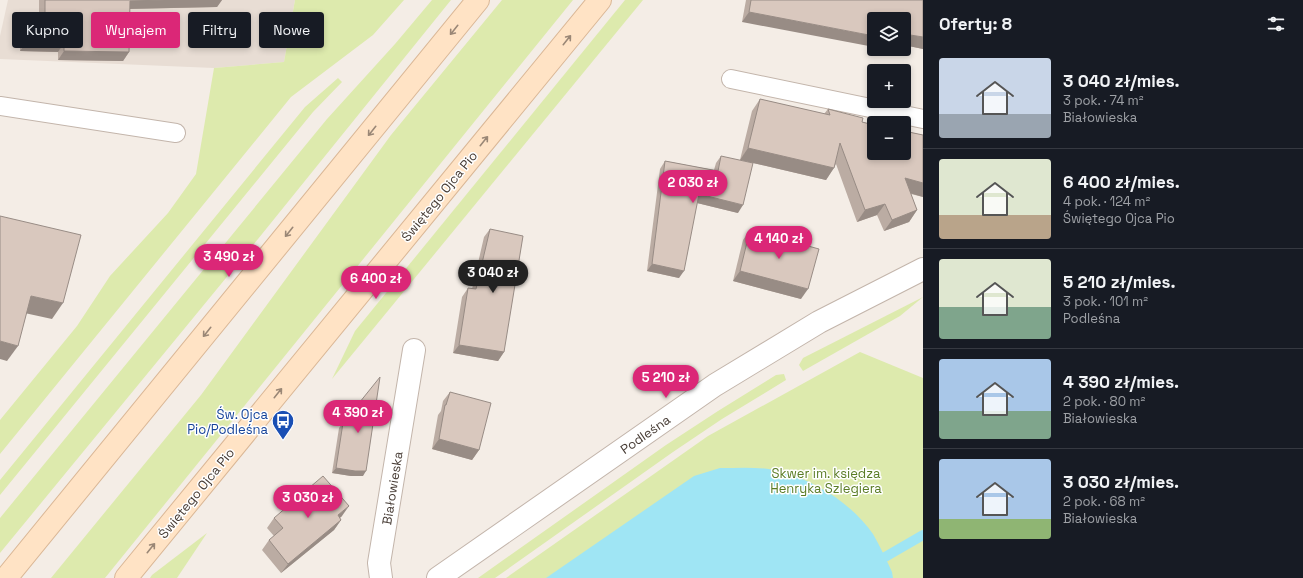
<!DOCTYPE html>
<html lang="pl">
<meta charset="utf-8">
<style>
:root{--surface:#171b24;--page:#242831;--text:#f1f3f6;--muted:#9ea1a6;--line:#363941;--accent:#db2777}
body{margin:0;font-family:"Space Grotesk",sans-serif;background:var(--page);color:var(--text);height:100vh;display:flex;flex-direction:column;font-size:15px;white-space:nowrap}
*{box-sizing:border-box;margin:0}
p{font-size:13px;color:var(--muted)}
.icon{flex:none;width:22px;height:22px;fill:none;stroke:currentColor;stroke-width:2;stroke-linecap:round;stroke-linejoin:round}
.map{position:relative;flex:1;overflow:hidden}
.side{display:flex;flex-direction:column;background:var(--surface);width:380px}
.side>*{flex:none}
.banner{position:absolute;left:12px;top:12px;width:380px;height:36px;display:flex;gap:8px}
.controls{position:absolute;left:867px;top:12px;display:grid;gap:8px}
.controls a{display:grid;place-items:center;width:44px;height:44px;border-radius:4px;background:var(--surface);box-shadow:0 2px 6px #0003;font-size:20px}
.price{position:absolute;translate:-50% -34px;padding:0 9px;border-radius:14px;background:var(--accent);color:#fff;font-size:13px;line-height:26px;filter:drop-shadow(0 1px 2px #0008)}
.price::after{content:'';position:absolute;left:50%;top:24px;width:12px;height:9px;margin-left:-6px;background:inherit;clip-path:polygon(0 0,100% 0,50% 100%)}
.price.current{background:#222;color:#fff}
ul{padding:0;list-style:none}
li{display:flex;align-items:center;gap:12px;height:100px;padding:0 16px}
li+li{border-top:1px solid var(--line)}
li span{display:grid;place-items:center;flex:none;width:112px;height:80px;border-radius:4px;color:#555}
li>.icon{margin-inline-start:auto}
span .icon{width:48px;height:48px;fill:#fffc;stroke-width:1}
li b{font-size:17px}
h2{display:flex;justify-content:space-between;align-items:center;height:48px;padding:0 16px;font-size:17px}
.chip{padding:0 14px;border-radius:4px;background:var(--surface);box-shadow:0 2px 6px #0003;font-size:14px;line-height:36px}
.chip.current{background:var(--accent);color:#fff}
main{display:flex;flex:1;min-height:0}
.map>svg:first-child{display:block}
</style>
<main>
<div class="map">
<svg width="923" height="578" viewBox="0 0 923 578">
<rect width="100%" height="100%" fill="#f4ede6"/>
<path fill="#e8ddd4" d="M 8,0 L 295,0 L 284,62 L 214,68 L 0,59 L 0,36 Z"/>
<g fill="#ddeaad">
<path d="M 295,0 L 404,0 L 373,35 L 291,97 L 0,454 L 0,420 L 77,326 L 110,276 L 168,213 L 196,174 L 214,68 L 284,62 Z"/>
<path d="M 432,0 L 451,0 L 258,239 L 0,553 L 0,518 L 327,119 L 395,44 Z"/>
<path d="M 502,0 L 573,0 L 105,578 L 51,578 L 201,395 L 391,135 Z"/>
<path d="M 625,0 L 643,0 L 332,379 L 355,331 Z"/>
<path d="M 338,78 L 342,82 L 313,112 L 0,495 L 0,480 L 305,107 Z"/>
<path d="M 923,297 L 900,316 L 803,371 L 799,365 L 803,358 Z"/>
<path d="M 860,352 L 923,378 L 923,578 L 506,578 L 708,436 Z"/>
<path d="M 784,374 L 786,380 L 722,419 L 673,452 L 495,578 L 478,578 L 666,445 L 718,411 L 776,375 Z"/>
<path d="M 207,533 L 177,578 L 150,578 L 152,575 Z"/>
</g>
<path fill="#9fe5f4" d="M 720,468 C 740,468 762,466 781,472 C 816,481 852,504 873,534 C 880,546 886,559 892,572 L 893,578 L 546,578 L 694,476 Z"/>
<g fill="none" stroke-linecap="round" stroke-linejoin="round">
<path stroke="#9fe5f4" stroke-width="10" d="M 885,557 L 923,535"/>
<g stroke="#c3b5ab" stroke-width="20">
<g id="service">
<path d="M 731,79 L 923,119"/>
<path d="M 0,106 L 176,133"/>
</g>
</g>
<g stroke="#c3b5ab" stroke-width="24">
<g id="minor">
<path d="M 381,578 L 379,563 L 414,350"/>
<path d="M 438,578 L 715,385 L 819,322 L 923,269"/>
</g>
</g>
<g stroke="#dab796" stroke-width="24">
<g id="secondary">
<path d="M 6,578 L 478,0"/>
<path d="M 126,578 L 600,0"/>
</g>
</g>
<use href="#service" stroke="#fff" stroke-width="18"/>
<use href="#minor" stroke="#fff" stroke-width="22"/>
<use href="#secondary" stroke="#ffe3c5" stroke-width="22"/>
</g>
<g fill="#bbaca3">
<path d="M 39,0 L 222,0 L 217,7 L 130,9 L 129,52 L 123,61 L 58,60 L 58,52 L 20,51 L 20,23 L 26,15 L 39,15 Z"/>
<path d="M 746,0 L 923,0 L 923,49 L 904,45 L 904,19 L 742,22 Z"/>
<path d="M 760,99 L 824,114 L 828,109 L 862,122 L 923,135 L 923,197 L 911,194 L 917,210 L 909,222 L 884,231 L 877,215 L 857,222 L 836,164 L 826,180 L 740,160 L 752,111 Z"/>
<path d="M 721,156 L 738,213 L 697,203 L 679,278 L 647,271 L 660,169 L 665,161 L 714,170 L 716,163 Z"/>
<path d="M 490,229 L 504,352 L 498,361 L 453,353 L 462,297 L 468,288 L 472,289 L 484,237 Z"/>
<path d="M 750,230 L 801,299 L 733,281 L 743,240 Z"/>
<path d="M 450,392 L 479,450 L 472,460 L 432,449 L 438,415 L 441,411 L 443,401 Z"/>
<path d="M 343,423 L 363,476 L 351,476 L 332,473 L 339,428 Z"/>
<path d="M 342,516 L 340,518 L 341,520 L 334,530 L 281,573 L 262,550 L 269,540 L 274,536 L 267,528 L 274,518 Z"/>
</g>
<g fill="#988c85">
<path d="M 165,0 L 222,0 L 217,7 L 124,9 L 130,1 Z"/>
<path d="M 749,12 L 874,36 L 874,47 L 742,22 Z"/>
<path d="M 904,34 L 923,37 L 923,49 L 904,45 Z"/>
<path d="M 26,43 L 64,43 L 58,52 L 20,51 Z"/>
<path d="M 882,49 L 894,49 L 893,51 Z"/>
<path d="M 64,51 L 129,52 L 123,61 L 58,60 Z"/>
<path d="M 748,148 L 834,168 L 826,180 L 740,160 Z"/>
<path d="M 905,178 L 923,183 L 923,197 L 896,189 Z"/>
<path d="M 699,194 L 743,205 L 738,213 L 693,202 Z"/>
<path d="M 885,204 L 877,215 L 857,222 L 865,210 Z"/>
<path d="M 917,210 L 909,222 L 884,231 L 892,220 Z"/>
<path d="M 652,264 L 684,271 L 679,278 L 647,271 Z"/>
<path d="M 740,271 L 808,289 L 801,299 L 733,281 Z"/>
<path d="M 31,296 L 63,303 L 52,319 L 20,312 Z"/>
<path d="M 0,341 L 18,346 L 7,361 L 0,359 Z"/>
<path d="M 459,345 L 504,352 L 498,361 L 453,353 Z"/>
<path d="M 439,439 L 479,450 L 472,460 L 432,449 Z"/>
<path d="M 336,468 L 366,471 L 363,476 L 351,476 L 332,473 Z"/>
<path d="M 349,506 L 342,516 L 331,525 L 338,515 Z"/>
<path d="M 341,520 L 334,530 L 281,573 L 288,564 Z"/>
</g>
<g fill="#d9c8be" stroke="#988c85">
<path d="M 45,0 L 165,0 L 130,1 L 129,52 L 64,51 L 64,43 L 26,43 L 26,15 L 45,15 Z"/>
<path d="M 751,0 L 923,0 L 923,37 L 904,34 L 904,19 L 874,19 L 874,36 L 749,12 Z"/>
<path d="M 760,99 L 830,115 L 828,109 L 863,118 L 862,122 L 874,125 L 874,153 L 904,153 L 904,131 L 923,135 L 923,183 L 905,178 L 917,210 L 892,220 L 885,204 L 865,210 L 840,143 L 834,168 L 748,148 Z"/>
<path d="M 721,156 L 753,163 L 743,205 L 699,194 L 684,271 L 652,264 L 665,161 L 718,171 Z"/>
<path d="M 0,216 L 81,235 L 63,303 L 31,296 L 18,346 L 0,341 Z"/>
<path d="M 490,229 L 523,236 L 504,352 L 459,345 L 468,288 L 476,289 Z"/>
<path d="M 750,230 L 819,249 L 808,289 L 740,271 Z"/>
<path d="M 380,377 L 366,471 L 355,471 L 336,468 L 343,423 Z"/>
<path d="M 450,392 L 491,403 L 479,450 L 439,439 L 445,405 L 446,405 Z"/>
<path d="M 323,476 L 349,506 L 338,515 L 341,520 L 288,564 L 269,540 L 283,528 L 274,518 Z"/>
</g>
<defs><path id="oneway-shaft" d="M-6 0H5M1.5-3L5.5 0L1.5 3" fill="none" stroke-width="1.6" stroke-linecap="round" stroke-linejoin="round"/></defs>
<g stroke="#9a8776">
<use href="#oneway-shaft" transform="translate(454 30) rotate(129)"/>
<use href="#oneway-shaft" transform="translate(567 40) rotate(-51)"/>
<use href="#oneway-shaft" transform="translate(372 131) rotate(129)"/>
<use href="#oneway-shaft" transform="translate(484 141) rotate(-51)"/>
<use href="#oneway-shaft" transform="translate(289 232) rotate(129)"/>
<use href="#oneway-shaft" transform="translate(207 332) rotate(129)"/>
<use href="#oneway-shaft" transform="translate(278 393) rotate(-51)"/>
<use href="#oneway-shaft" transform="translate(151 548) rotate(-51)"/>
</g>
<defs>
<g id="bus-pin" transform="scale(1.15)"><path d="M0 17L-7.5 6A9.5 9.5 0 1 1 7.5 6Z" fill="#1a4fb4" stroke="#fff"/><path d="M-5-6H5V4H4V6H2V4H-2V6H-4V4H-5ZM-3.5-4V0h7V-4ZM-3.5 1.2v1.5H-2V1.2ZM2 1.2v1.5H3.5V1.2Z" fill="#fff"/></g>
</defs>
<g fill-rule="evenodd">
<use href="#bus-pin" x="283" y="421"/>
</g>
<g text-anchor="middle" stroke-width="3" stroke-linejoin="round" paint-order="stroke">
<g font-size="13" fill="#473c35" stroke="#fff">
<text transform="translate(439 196) rotate(-51)" y="5">Świętego Ojca Pio</text>
<text transform="translate(645 434) rotate(-35)" y="5">Podleśna</text>
<text transform="translate(392 488) rotate(-81)" y="5">Białowieska</text>
<text transform="translate(196 493) rotate(-51)" y="5">Świętego Ojca Pio</text>
</g>
<g font-size="13" fill="#164399" stroke="#fff" text-anchor="end">
<text x="268" y="419">Św. Ojca<tspan x="268" dy="15">Pio/Podleśna</tspan></text>
</g>
<g font-size="13" fill="#5a7c25" stroke="#fff">
<text x="826" y="478">Skwer im. księdza<tspan x="826" dy="15">Henryka Szlegiera</tspan></text>
</g>
</g>
</svg>
<div class="controls">
<a><svg class="icon" aria-label="layers" viewBox="0 0 24 24"><path d="M12 4l9 5-9 5-9-5zM3 14l9 5 9-5"/></svg></a>
<a>+</a>
<a>−</a>
</div>
<b class="price" style="left:693px;top:204px">2 030 zł</b>
<b class="price" style="left:779px;top:260px">4 140 zł</b>
<b class="price" style="left:229px;top:278px">3 490 zł</b>
<b class="price current" style="left:493px;top:294px">3 040 zł</b>
<b class="price" style="left:376px;top:300px">6 400 zł</b>
<b class="price" style="left:666px;top:399px">5 210 zł</b>
<b class="price" style="left:358px;top:434px">4 390 zł</b>
<b class="price" style="left:308px;top:519px">3 030 zł</b>
<div class="banner">
<a class="chip">Kupno</a>
<a class="chip current">Wynajem</a>
<a class="chip">Filtry</a>
<a class="chip">Nowe</a>
</div>
</div>
<section class="side">
<h2>Oferty: 8<svg class="icon" aria-label="filters" viewBox="0 0 24 24"><path d="M4 7h16M4 17h16"/><circle cx="9" cy="7" r="2"/><circle cx="15" cy="17" r="2"/></svg></h2>
<ul>
<li><span style="background:linear-gradient(#c9d6e8 70%,#9aa5b1 0)"><svg class="icon" aria-label="home" viewBox="0 0 24 24"><path d="M3 11l9-7 9 7M6 9v11h12V9"/></svg></span><div><b>3 040 zł/mies.</b><p>3 pok. · 74 m²</p><p>Białowieska</p></div></li>
<li><span style="background:linear-gradient(#dfe7d0 70%,#b9a48a 0)"><svg class="icon" aria-label="home" viewBox="0 0 24 24"><path d="M3 11l9-7 9 7M6 9v11h12V9"/></svg></span><div><b>6 400 zł/mies.</b><p>4 pok. · 124 m²</p><p>Świętego Ojca Pio</p></div></li>
<li><span style="background:linear-gradient(#dfe7d0 60%,#7fa58c 0)"><svg class="icon" aria-label="home" viewBox="0 0 24 24"><path d="M3 11l9-7 9 7M6 9v11h12V9"/></svg></span><div><b>5 210 zł/mies.</b><p>3 pok. · 101 m²</p><p>Podleśna</p></div></li>
<li><span style="background:linear-gradient(#a9c7e8 65%,#7fa58c 0)"><svg class="icon" aria-label="home" viewBox="0 0 24 24"><path d="M3 11l9-7 9 7M6 9v11h12V9"/></svg></span><div><b>4 390 zł/mies.</b><p>2 pok. · 80 m²</p><p>Białowieska</p></div></li>
<li><span style="background:linear-gradient(#a9c7e8 75%,#8fb573 0)"><svg class="icon" aria-label="home" viewBox="0 0 24 24"><path d="M3 11l9-7 9 7M6 9v11h12V9"/></svg></span><div><b>3 030 zł/mies.</b><p>2 pok. · 68 m²</p><p>Białowieska</p></div></li>
</ul>
</section>
</main>
